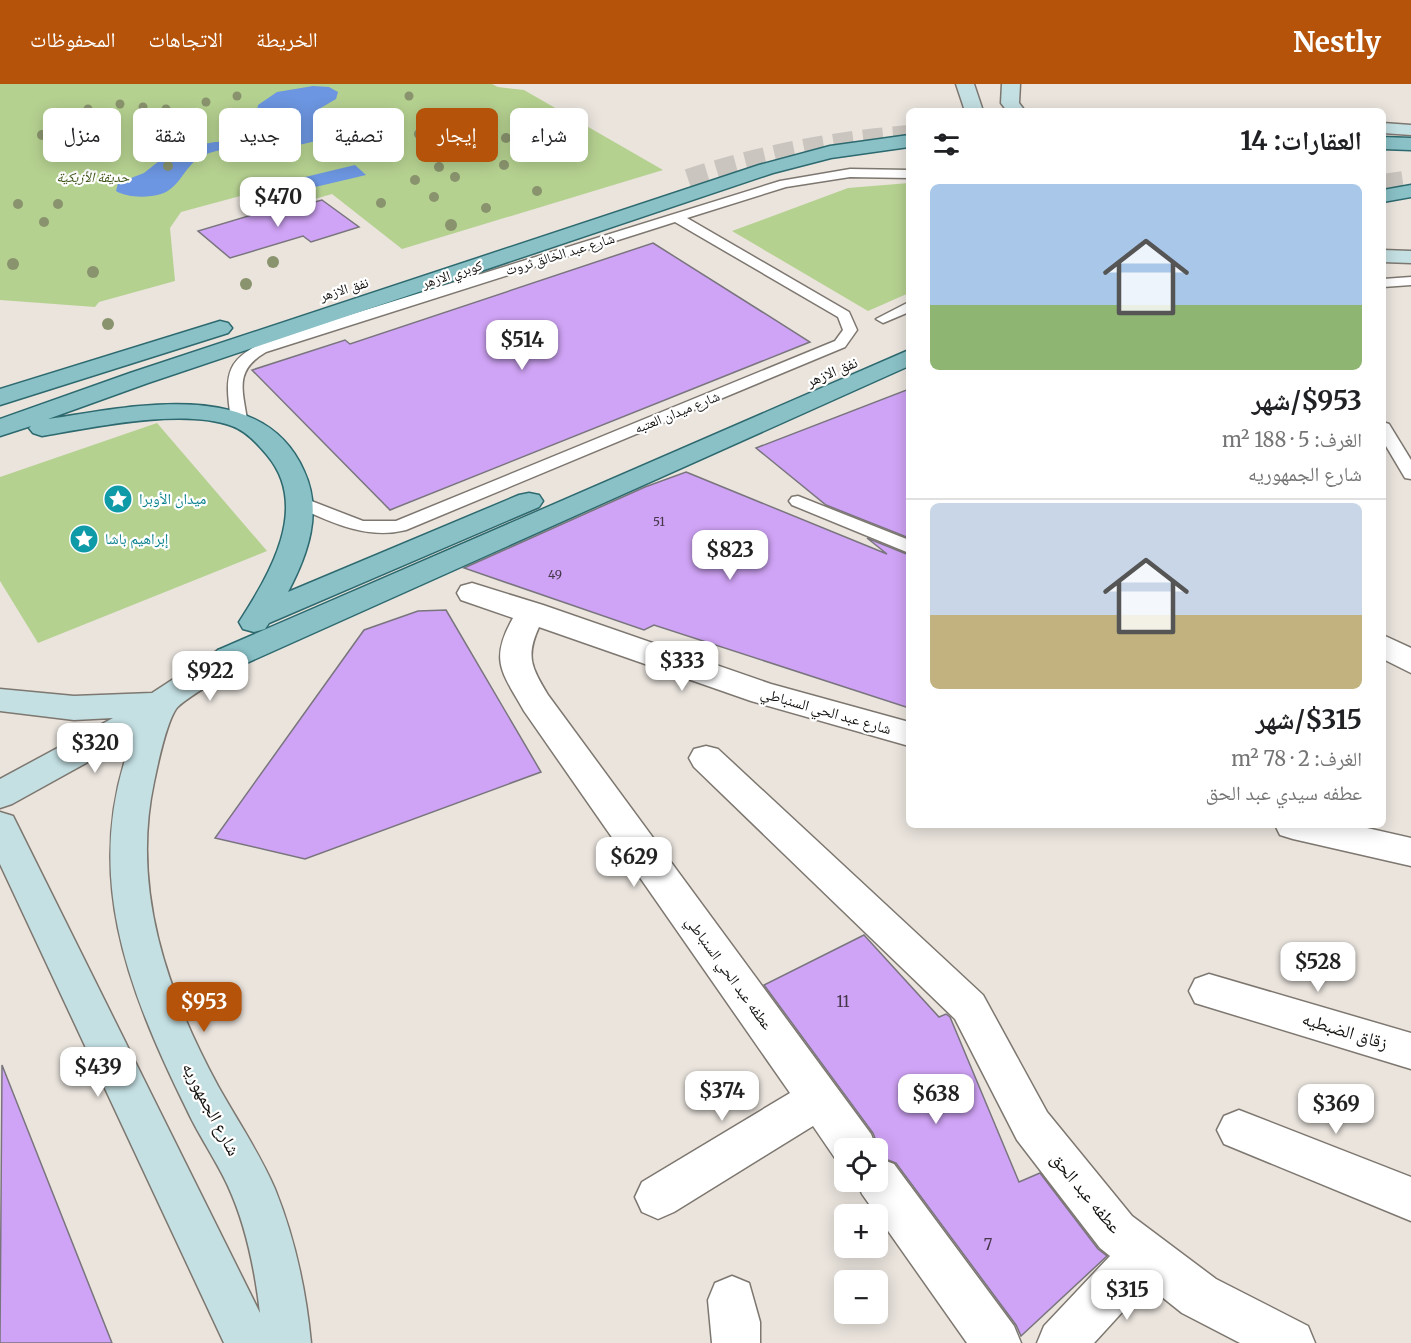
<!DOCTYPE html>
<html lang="ar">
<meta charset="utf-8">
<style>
:root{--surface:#fff;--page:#f2f2f2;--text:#202124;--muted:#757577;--line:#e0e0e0;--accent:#b45309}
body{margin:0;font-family:Merriweather,"Noto Naskh Arabic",serif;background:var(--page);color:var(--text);direction:rtl;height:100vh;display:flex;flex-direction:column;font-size:22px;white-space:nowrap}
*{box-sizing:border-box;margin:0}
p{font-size:20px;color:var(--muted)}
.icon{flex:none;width:33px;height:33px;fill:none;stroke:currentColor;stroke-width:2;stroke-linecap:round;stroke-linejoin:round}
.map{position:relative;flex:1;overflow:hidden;direction:ltr}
.drawer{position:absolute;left:906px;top:24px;width:480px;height:720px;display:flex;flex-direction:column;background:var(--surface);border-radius:9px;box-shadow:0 3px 15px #0003;direction:rtl}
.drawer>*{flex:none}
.guide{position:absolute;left:18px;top:24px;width:570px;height:54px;direction:rtl;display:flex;gap:12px}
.fabs{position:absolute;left:834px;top:1054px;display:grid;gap:12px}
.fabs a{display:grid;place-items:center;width:54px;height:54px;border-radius:9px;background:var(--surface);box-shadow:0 3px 15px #0003;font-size:30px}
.price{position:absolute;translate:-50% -51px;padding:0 14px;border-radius:12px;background:#fff;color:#222;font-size:20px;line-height:39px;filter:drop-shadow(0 2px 3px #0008)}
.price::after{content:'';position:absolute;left:50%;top:36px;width:18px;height:14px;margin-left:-9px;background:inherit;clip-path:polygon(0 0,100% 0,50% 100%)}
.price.active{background:var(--accent);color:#fff}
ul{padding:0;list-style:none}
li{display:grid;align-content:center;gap:12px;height:318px;padding:0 24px}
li+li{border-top:2px solid var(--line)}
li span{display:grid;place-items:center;height:186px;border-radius:9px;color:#555}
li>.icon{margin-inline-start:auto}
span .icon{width:108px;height:108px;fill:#fffc;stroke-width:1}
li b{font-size:26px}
h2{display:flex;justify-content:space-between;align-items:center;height:72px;padding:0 24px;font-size:26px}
.chip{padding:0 21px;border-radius:9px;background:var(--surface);box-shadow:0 3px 15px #0003;font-size:21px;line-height:54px}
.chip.active{background:var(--accent);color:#fff}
header{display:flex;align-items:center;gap:36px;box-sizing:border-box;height:84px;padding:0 30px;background:var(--accent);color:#fff}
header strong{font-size:28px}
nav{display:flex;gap:33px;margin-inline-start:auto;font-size:21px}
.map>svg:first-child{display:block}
</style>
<header>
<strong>Nestly</strong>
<nav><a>الخريطة</a><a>الاتجاهات</a><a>المحفوظات</a></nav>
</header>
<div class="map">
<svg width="1411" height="1259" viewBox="0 0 1411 1259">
<rect width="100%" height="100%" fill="#eae4dd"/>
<g fill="#b5d190">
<path d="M 0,0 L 492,0 L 498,3 L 524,6 L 663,86 L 402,165 L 332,110 L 304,118 L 291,109 L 255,119 L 244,111 L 181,128 L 170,144 L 175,197 L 99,218 L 95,223 L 0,216 Z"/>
<path d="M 909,99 L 909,209 L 868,227 L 732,147 L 848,104 Z"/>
<path d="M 157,339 L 267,467 L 38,559 L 0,497 L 0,393 Z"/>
</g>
<g fill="#6c96e1">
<path d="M 313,2 L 329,3 L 338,8 L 336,15 L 319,25 L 344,38 L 346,43 L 344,46 C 327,55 301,62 282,63 C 257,65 228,61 204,71 C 185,79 181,104 161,110 C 147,114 128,114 116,107 L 118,99 L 144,89 L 169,69 L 185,63 L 215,58 L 266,57 L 282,51 L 288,44 L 286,39 L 260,30 L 257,27 L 258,21 L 277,8 Z"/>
<path d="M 355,81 L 366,91 L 311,104 L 301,94 Z"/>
</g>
<g fill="#cfa3f5" stroke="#79757d" stroke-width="1.5">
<path d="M 322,116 L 359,143 L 311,158 L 303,152 L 230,174 L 198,147 L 296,118 L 300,122 Z"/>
<path d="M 653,159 L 810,258 L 390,426 L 252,286 L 345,256 L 350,260 Z"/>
<path d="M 909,305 L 909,454 L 826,421 L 756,364 Z"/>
<path d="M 686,388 L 887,470 L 867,454 L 909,471 L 909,624 L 654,541 L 644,546 L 464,484 L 645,403 Z"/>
<path d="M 446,526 L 541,688 L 305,775 L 215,754 L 364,546 L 418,527 Z"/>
<path d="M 864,851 L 939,933 L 946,930 L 950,933 L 1019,1098 L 1040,1089 L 1098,1165 L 1107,1172 L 1021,1252 L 1016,1241 L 896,1079 L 878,1072 L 879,1064 L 873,1049 L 764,901 Z"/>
<path d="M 2,981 L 112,1259 L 0,1259 Z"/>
</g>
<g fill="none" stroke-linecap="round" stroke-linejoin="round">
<g stroke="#cac5be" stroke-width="20" stroke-dasharray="20 10" stroke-linecap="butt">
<path d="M 688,95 C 760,71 833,57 909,51"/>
<path d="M 1383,100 L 1411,96"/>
</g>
<g stroke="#7d7770" stroke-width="3">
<g id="lane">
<path d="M 850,85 L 909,86 L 909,94 L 850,93 L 786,103 L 687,134 L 849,228 L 857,246 L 845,263 L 406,446 C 366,456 331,438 295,422 L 292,418 L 301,413 L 363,437 L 396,437 L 835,257 L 843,246 L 838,233 L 675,138 L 266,268 C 235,286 242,304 247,335 L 239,340 L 231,335 C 224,288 226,274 272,255 L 780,97 Z"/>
<path d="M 1411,193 L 1411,201 L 1383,203 L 1383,195 Z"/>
<path d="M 909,218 L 909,228 L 883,239 L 876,235 Z"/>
<path d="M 1383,338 L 1389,340 L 1411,376 L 1411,395 L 1405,394 L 1383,357 Z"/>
<path d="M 798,412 L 909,456 L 909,469 L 792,421 L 789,417 L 792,413 Z"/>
</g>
</g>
<g stroke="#7d7770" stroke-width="3">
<g id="street">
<path d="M 472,499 L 543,521 L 771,600 L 909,638 L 909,662 L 751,617 L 539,543 C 525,573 532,584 548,611 L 871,1050 L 877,1065 L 844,1065 L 844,1082 L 839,1080 L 813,1042 L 674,1128 L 658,1135 L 642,1128 L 635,1113 L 642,1098 L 790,1009 L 524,627 C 502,588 489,577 513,534 L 461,516 L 457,509 L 461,502 Z"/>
<path d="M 1383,551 L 1411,564 L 1411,589 L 1383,575 Z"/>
<path d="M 706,662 L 718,665 L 983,911 L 1047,1028 L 1132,1132 L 1216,1195 L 1308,1242 L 1315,1259 L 1240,1259 L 1182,1229 L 1147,1201 L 1094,1259 L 1037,1259 L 1044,1242 L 1110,1172 L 1100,1164 L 1017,1056 L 955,935 L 694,683 L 689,674 L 694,665 Z"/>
<path d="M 1275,741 L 1354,741 L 1411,754 L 1411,782 L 1293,755 L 1280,751 Z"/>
<path d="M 1209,890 L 1411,949 L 1411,985 L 1195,919 L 1189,907 L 1195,895 Z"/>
<path d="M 1239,1026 L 1411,1093 L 1411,1137 L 1224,1060 L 1217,1046 L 1224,1032 Z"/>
<path d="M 878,1074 L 894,1080 L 1014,1242 L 1021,1259 L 967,1259 L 862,1110 L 857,1098 L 878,1098 Z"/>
<path d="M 732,1192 L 749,1199 L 760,1238 L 760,1259 L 712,1259 L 708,1216 L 715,1199 Z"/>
</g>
</g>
<g stroke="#7d7770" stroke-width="3">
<g id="secondary">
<path d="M 956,0 L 974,0 L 983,27 L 965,27 Z"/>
<path d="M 1002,0 L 1020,0 L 1019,19 L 1025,27 L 1007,27 L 1001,19 Z"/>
<path d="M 1383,39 L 1411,41 L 1411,51 L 1383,49 Z"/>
<path d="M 1383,166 L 1411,167 L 1411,179 L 1383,178 Z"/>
<path d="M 229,563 L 240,566 L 245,574 L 240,582 C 228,590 183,615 176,625 C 166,640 158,679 154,698 C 131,805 167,908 218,1002 C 237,1036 259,1068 275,1105 C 295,1155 306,1206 311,1259 L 224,1259 L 0,780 L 0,728 L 13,732 L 18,742 L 260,1229 C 255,1186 246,1141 228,1102 C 216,1076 199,1052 187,1026 C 127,904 81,787 133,653 L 12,720 L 0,724 L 0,695 L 113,634 L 74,636 L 0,627 L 0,605 L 74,612 L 152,609 L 218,566 Z"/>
</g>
</g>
<g stroke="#2d696e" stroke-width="3">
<g id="primary">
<path d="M 909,51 L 909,63 L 831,74 L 773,89 L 148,299 L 48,335 C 129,323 262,291 304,387 C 323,428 308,470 288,508 L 519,411 L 529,409 L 539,411 L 543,417 L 539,423 L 269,539 L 265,545 L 254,548 L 243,545 L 239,538 C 269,491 311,423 267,371 C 258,360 246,347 232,342 C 183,324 94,343 42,352 L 33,349 L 29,344 L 31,342 L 0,352 L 0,335 L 130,289 L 759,81 L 830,62 Z"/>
<path d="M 1383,53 L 1411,54 L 1411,66 L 1383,65 Z"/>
<path d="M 1411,101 L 1411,113 L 1383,118 L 1383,106 Z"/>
<path d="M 220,237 L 228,239 L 232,244 L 228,249 L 0,321 L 0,305 Z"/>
<path d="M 909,266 L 909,282 L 240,582 L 229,585 L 218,582 L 213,574 L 218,566 Z"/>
</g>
</g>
<use href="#lane" fill="#fff" fill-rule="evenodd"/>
<use href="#street" fill="#fff" fill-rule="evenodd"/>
<use href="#secondary" fill="#c4e0e3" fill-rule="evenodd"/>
<use href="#primary" fill="#89c1c7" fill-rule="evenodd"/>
</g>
<g fill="#89936d">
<circle cx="237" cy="12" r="4.5"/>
<circle cx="409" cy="12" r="4.5"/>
<circle cx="206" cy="18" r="4.5"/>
<circle cx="120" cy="20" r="4.5"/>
<circle cx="143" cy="23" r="4.5"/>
<circle cx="88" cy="25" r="4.5"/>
<circle cx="166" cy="25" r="4.5"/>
<circle cx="61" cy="43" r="5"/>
<circle cx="445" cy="49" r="5"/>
<circle cx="419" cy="50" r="5"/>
<circle cx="42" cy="51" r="5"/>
<circle cx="506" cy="54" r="5"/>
<circle cx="504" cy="81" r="5"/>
<circle cx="168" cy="82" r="5"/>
<circle cx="439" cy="83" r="5"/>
<circle cx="455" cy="93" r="5"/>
<circle cx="415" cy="96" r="5"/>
<circle cx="261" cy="100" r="5"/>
<circle cx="537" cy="107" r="5"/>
<circle cx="434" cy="113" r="5"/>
<circle cx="381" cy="119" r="5"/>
<circle cx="18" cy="120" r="5"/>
<circle cx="58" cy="120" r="5"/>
<circle cx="486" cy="124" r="5"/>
<circle cx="44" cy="138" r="5"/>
<circle cx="451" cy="141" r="6"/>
<circle cx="273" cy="178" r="6"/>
<circle cx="13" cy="180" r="6"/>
<circle cx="93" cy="188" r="6"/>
<circle cx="246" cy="200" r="6"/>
<circle cx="108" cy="240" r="6"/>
</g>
<defs>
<g id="sight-disc" transform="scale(1.5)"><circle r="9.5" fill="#0f9aa8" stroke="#fff"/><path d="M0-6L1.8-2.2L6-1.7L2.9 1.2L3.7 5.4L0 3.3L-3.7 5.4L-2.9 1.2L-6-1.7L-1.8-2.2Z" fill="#fff"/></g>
</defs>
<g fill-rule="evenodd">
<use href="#sight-disc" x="118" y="415"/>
<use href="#sight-disc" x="84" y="455"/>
</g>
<g text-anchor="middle" stroke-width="4.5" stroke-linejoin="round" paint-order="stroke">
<g font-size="12" fill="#443749">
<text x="659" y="442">51</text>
<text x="555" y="495">49</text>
</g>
<g font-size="14" font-style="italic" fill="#3a5112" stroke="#fff">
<text x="93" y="98">حديقة الأزبكية</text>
</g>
<g font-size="14" fill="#151310" stroke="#fff">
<text transform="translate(560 170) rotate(-17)" y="5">شارع عبد الخالق ثروت</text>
<text transform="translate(452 190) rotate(-18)" y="5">كوبري الازهر</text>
<text transform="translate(344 205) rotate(-17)" y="5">نفق الازهر</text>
<text transform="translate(677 328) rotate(-22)" y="5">شارع ميدان العتبه</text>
</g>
<g font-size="15" fill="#151310" stroke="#fff">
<text transform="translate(832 288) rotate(-23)" y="5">نفق الازهر</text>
<text transform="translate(826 627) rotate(16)" y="5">شارع عبد الحي السنباطي</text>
<text transform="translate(729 889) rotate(54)" y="5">عطفه عبد الحي السنباطي</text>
</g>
<g font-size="15" fill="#0d838f" stroke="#fff" text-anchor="start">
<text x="139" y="420">ميدان الأوبرا</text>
<text x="105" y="460">إبراهيم باشا</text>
</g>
<g font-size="15" fill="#443749">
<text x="843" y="923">11</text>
<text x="988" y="1166">7</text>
</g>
<g font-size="18" fill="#151310" stroke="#fff">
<text transform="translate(1345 947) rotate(17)" y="6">زقاق الضبطيه</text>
<text transform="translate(211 1025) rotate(62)" y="6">شارع الجمهوريه</text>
<text transform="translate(1086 1109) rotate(50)" y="6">عطفه عبد الحق</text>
</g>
</g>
</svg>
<div class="fabs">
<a><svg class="icon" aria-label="locate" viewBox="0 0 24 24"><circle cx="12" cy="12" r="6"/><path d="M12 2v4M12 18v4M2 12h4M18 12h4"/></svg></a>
<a>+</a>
<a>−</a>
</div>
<b class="price" style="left:278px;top:144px">$470</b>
<b class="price" style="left:522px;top:287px">$514</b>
<b class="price" style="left:730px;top:497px">$823</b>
<b class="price" style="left:682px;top:608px">$333</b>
<b class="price" style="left:210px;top:618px">$922</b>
<b class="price" style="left:95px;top:690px">$320</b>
<b class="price" style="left:634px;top:804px">$629</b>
<b class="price" style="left:1318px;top:909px">$528</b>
<b class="price active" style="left:204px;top:949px">$953</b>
<b class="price" style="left:98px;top:1014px">$439</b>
<b class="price" style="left:722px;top:1038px">$374</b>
<b class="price" style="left:936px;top:1041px">$638</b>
<b class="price" style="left:1336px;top:1051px">$369</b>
<b class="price" style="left:1127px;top:1237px">$315</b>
<div class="guide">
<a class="chip">شراء</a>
<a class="chip active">إيجار</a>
<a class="chip">تصفية</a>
<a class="chip">جديد</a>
<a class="chip">شقة</a>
<a class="chip">منزل</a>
</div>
<section class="drawer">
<h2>العقارات: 14<svg class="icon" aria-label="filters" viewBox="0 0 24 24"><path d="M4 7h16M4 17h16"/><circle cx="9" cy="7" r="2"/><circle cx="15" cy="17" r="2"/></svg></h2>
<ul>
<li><span style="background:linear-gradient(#a9c7e8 65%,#8fb573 0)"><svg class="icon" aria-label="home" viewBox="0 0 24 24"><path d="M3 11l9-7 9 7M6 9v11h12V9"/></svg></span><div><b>$953/شهر</b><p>الغرف: 5 · 188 m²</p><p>شارع الجمهوريه</p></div></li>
<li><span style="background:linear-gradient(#c9d6e8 60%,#c2b280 0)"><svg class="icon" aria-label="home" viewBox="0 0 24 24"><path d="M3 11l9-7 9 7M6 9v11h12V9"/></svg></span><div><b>$315/شهر</b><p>الغرف: 2 · 78 m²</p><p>عطفه سيدي عبد الحق</p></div></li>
</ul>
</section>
</div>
